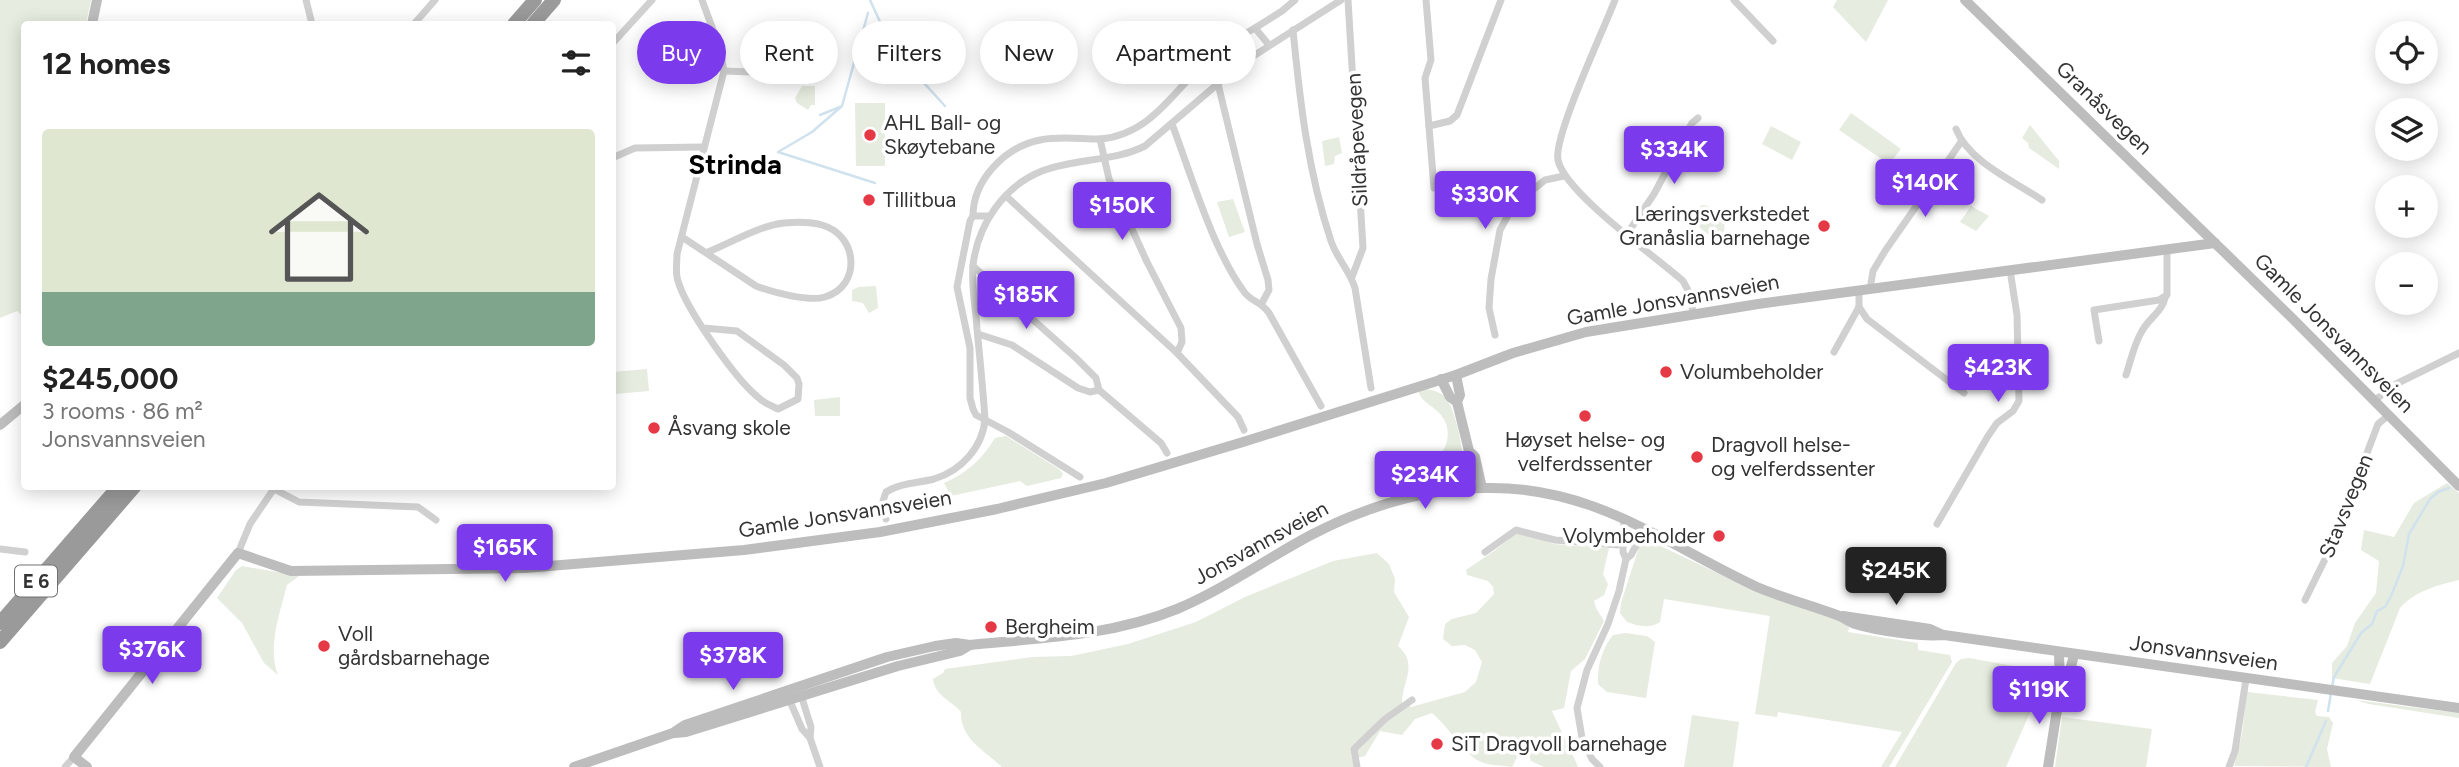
<!DOCTYPE html>
<meta charset="utf-8">
<style>
:root{--surface:#fff;--page:#f6f6f6;--text:#222;--muted:#767676;--line:#e0e0e0;--accent:#7c3aed}
body{margin:0;font-family:Figtree,sans-serif;background:var(--page);color:var(--text);height:100vh;display:flex;flex-direction:column;font-size:26px;white-space:nowrap}
*{box-sizing:border-box;margin:0}
p{font-size:23px;color:var(--muted)}
.icon{flex:none;width:38px;height:38px;fill:none;stroke:currentColor;stroke-width:2;stroke-linecap:round;stroke-linejoin:round}
.map{position:relative;flex:1;overflow:hidden}
.details{position:absolute;left:21px;top:21px;width:595px;height:469px;display:flex;flex-direction:column;background:var(--surface);border-radius:7px;box-shadow:0 4px 18px #0003}
.details>*{flex:none}
.top-card{position:absolute;left:637px;top:21px;width:665px;height:63px;display:flex;gap:14px}
.buttons{position:absolute;left:2375px;top:21px;display:grid;gap:14px}
.buttons a{display:grid;place-items:center;width:63px;height:63px;border-radius:50%;background:var(--surface);box-shadow:0 4px 18px #0003;font-size:35px}
.price{position:absolute;translate:-50% -60px;padding:0 16px;border-radius:7px;background:var(--accent);color:#fff;font-size:23px;line-height:46px;filter:drop-shadow(0 2px 4px #0008)}
.price::after{content:'';position:absolute;left:50%;top:42px;width:21px;height:16px;margin-left:-10px;background:inherit;clip-path:polygon(0 0,100% 0,50% 100%)}
.price.on{background:#222;color:#fff}
ul{padding:0;list-style:none}
li{display:grid;align-content:center;gap:14px;height:371px;padding:0 21px}
li+li{border-top:2px solid var(--line)}
li span{display:grid;place-items:center;height:217px;border-radius:7px;color:#555}
li>.icon{margin-inline-start:auto}
span .icon{width:126px;height:126px;fill:#fffc;stroke-width:1}
li b{font-size:30px}
h2{display:flex;justify-content:space-between;align-items:center;height:84px;padding:0 21px;font-size:30px}
.tag{padding:0 24px;border-radius:32px;background:var(--surface);box-shadow:0 4px 18px #0003;font-size:24px;line-height:63px}
.tag.on{background:var(--accent);color:#fff}
.map>svg:first-child{display:block}
</style>
<div class="map">
<svg width="2459" height="767" viewBox="0 0 2459 767">
<rect width="100%" height="100%" fill="#fff"/>
<g fill="#e6ecdf">
<path d="M 0,0 L 91,0 L 86,24 L 24,24 L 24,312 L 20,314 L 17,311 L 0,318 Z"/>
<path d="M 1837,0 L 1888,0 L 1866,42 L 1833,7 Z"/>
<path d="M 802,86 L 815,86 L 815,105 L 811,105 L 808,110 L 797,103 L 795,98 Z"/>
<path d="M 855,103 L 885,103 L 885,166 L 856,166 Z"/>
<path d="M 1851,113 L 1901,149 L 1889,164 L 1839,130 Z"/>
<path d="M 2030,125 L 2059,161 L 2059,169 L 2029,148 L 2028,143 L 2022,138 Z"/>
<path d="M 1771,126 L 1801,142 L 1792,160 L 1762,144 Z"/>
<path d="M 1339,137 L 1342,153 L 1335,156 L 1334,164 L 1325,166 L 1322,141 Z"/>
<path d="M 1233,199 L 1245,232 L 1229,237 L 1217,202 Z"/>
<path d="M 1703,205 C 1718,207 1730,222 1722,237 L 1710,236 L 1697,225 L 1694,217 L 1697,208 Z"/>
<path d="M 1971,206 L 1989,216 L 1976,231 L 1960,222 Z"/>
<path d="M 876,286 L 878,308 L 869,313 L 863,303 L 852,301 L 852,290 L 858,287 Z"/>
<path d="M 647,369 L 649,391 L 615,394 L 613,372 Z"/>
<path d="M 1426,389 C 1433,390 1441,392 1446,398 C 1457,413 1465,457 1463,475 L 1460,478 L 1386,494 L 1383,473 L 1387,467 C 1410,463 1439,472 1447,441 C 1449,432 1447,422 1441,415 C 1434,406 1422,403 1418,391 Z"/>
<path d="M 840,397 L 840,416 L 815,416 L 814,400 Z"/>
<path d="M 1006,436 L 1059,469 L 1063,474 L 1061,478 L 1027,486 L 1020,481 L 951,496 L 944,483 C 966,474 983,458 995,438 Z"/>
<path d="M 2447,483 L 2459,493 L 2459,580 C 2438,585 2415,591 2400,608 L 2370,684 L 2332,678 L 2332,663 L 2347,646 L 2355,623 L 2376,593 L 2379,561 L 2361,550 L 2364,530 L 2394,537 L 2414,503 Z"/>
<path d="M 1515,534 L 1533,535 L 1553,544 L 1609,548 L 1603,574 L 1608,584 L 1604,595 L 1594,601 L 1596,608 L 1604,621 L 1585,659 L 1571,671 L 1564,708 L 1552,711 C 1560,730 1570,747 1578,767 L 1544,767 L 1531,761 L 1523,739 L 1518,742 L 1517,757 L 1512,767 C 1502,765 1488,766 1479,761 C 1462,752 1449,727 1432,713 L 1415,719 L 1402,735 L 1380,731 L 1365,756 L 1357,758 L 1351,754 L 1355,767 L 1002,767 C 985,751 960,739 961,712 C 951,700 935,696 933,679 L 943,673 L 945,669 L 1032,657 L 1071,656 L 1128,644 L 1196,622 L 1245,597 L 1333,561 L 1377,553 L 1389,564 L 1395,579 L 1394,592 L 1409,617 L 1398,646 C 1419,664 1402,682 1402,703 L 1411,707 L 1465,692 L 1476,682 L 1482,662 L 1475,650 L 1465,645 L 1452,646 L 1443,639 L 1445,624 L 1452,619 L 1476,613 L 1494,594 L 1493,587 L 1488,581 L 1467,575 L 1466,570 L 1494,551 Z"/>
<path d="M 1648,540 L 1751,589 L 1850,624 L 1848,632 L 1918,643 L 1918,650 L 1950,655 L 1952,662 L 1889,767 L 1881,767 L 1902,732 L 1778,712 L 1777,717 L 1755,714 L 1770,616 L 1664,599 L 1660,622 C 1650,629 1637,626 1627,622 L 1620,613 L 1621,603 L 1639,547 Z"/>
<path d="M 242,566 L 299,576 L 287,585 C 280,613 267,647 278,675 L 264,663 L 242,623 L 217,598 L 236,570 Z"/>
<path d="M 1626,633 L 1647,636 L 1655,642 L 1646,698 L 1607,692 L 1598,684 C 1597,667 1602,648 1613,635 Z"/>
<path d="M 1969,658 L 2013,666 L 2043,677 L 2044,681 L 2006,767 L 1895,767 L 1956,663 L 1961,659 Z"/>
<path d="M 2247,692 L 2318,700 L 2315,712 L 2317,716 L 2329,717 L 2333,723 L 2327,749 L 2331,767 L 2234,766 L 2242,734 Z"/>
<path d="M 2355,700 L 2459,713 L 2459,718 L 2369,704 Z"/>
<path d="M 1692,715 L 1739,722 L 1733,767 L 1684,767 Z"/>
<path d="M 2062,717 L 2152,729 L 2146,767 L 2055,767 Z"/>
</g>
<g fill="none" stroke-linecap="round" stroke-linejoin="round">
<g stroke="#cfe2ee" stroke-width="2.5">
<path d="M 870,0 L 892,48 L 945,106"/>
<path d="M 868,13 L 842,106 L 812,132 L 778,152 L 875,183"/>
<path d="M 820,115 L 840,107"/>
<path d="M 2332,687 L 2334,677 L 2361,633 L 2372,624 L 2377,611 L 2385,607 L 2391,596 L 2403,566 L 2409,534 L 2430,499 L 2438,492 L 2449,488"/>
<path d="M 2328,711 L 2331,693"/>
<path d="M 2306,767 L 2326,721"/>
</g>
<g stroke="#d0d0d0" stroke-width="7">
<path d="M 306,0 L 312,24"/>
<path d="M 702,0 L 719,46 L 724,71 L 677,254 C 677,263 675,273 678,281 C 686,309 736,380 759,398 C 764,403 772,406 778,409 L 798,399 L 799,384 L 797,378 L 784,365 L 737,331 L 704,328"/>
<path d="M 1348,0 L 1363,248 L 1352,277"/>
<path d="M 1426,0 L 1431,60 L 1425,78 L 1434,188"/>
<path d="M 1615,0 C 1604,29 1553,137 1558,160 C 1564,192 1656,257 1683,281 L 1690,294 L 1693,313"/>
<path d="M 1734,0 L 1773,41"/>
<path d="M 414,24 L 435,0"/>
<path d="M 1255,28 L 1282,11 L 1295,0"/>
<path d="M 1293,30 C 1300,102 1308,172 1331,241 C 1337,259 1350,271 1355,288 L 1371,388"/>
<path d="M 612,44 L 652,0"/>
<path d="M 724,71 L 779,73"/>
<path d="M 1218,84 L 1257,244 L 1268,280 L 1269,290 L 1262,303"/>
<path d="M 1172,124 C 1191,174 1213,251 1245,293 C 1252,302 1261,301 1269,313 L 1321,406"/>
<path d="M 1429,126 L 1450,121 L 1457,115 L 1501,0"/>
<path d="M 1956,129 C 1969,162 2014,181 2042,200"/>
<path d="M 1100,139 C 1146,135 1168,100 1198,69 C 1216,52 1234,39 1255,28 L 1269,45"/>
<path d="M 612,158 L 635,148 L 703,147"/>
<path d="M 1006,196 L 1177,353 L 1238,417 L 1244,430"/>
<path d="M 973,216 C 973,180 1005,147 1040,140 C 1059,136 1080,139 1100,139 L 1109,179 L 1147,262 L 1181,328 L 1182,342 L 1177,353"/>
<path d="M 989,216 L 973,216 L 970,221 L 957,287 L 970,348 L 970,398 L 973,409 L 976,415 L 1008,432 L 1080,477"/>
<path d="M 1627,234 L 1654,194 L 1692,123 L 1698,118"/>
<path d="M 682,237 L 756,286 C 772,292 808,302 825,297 C 862,286 858,235 822,225 C 812,222 795,222 784,223 C 761,225 730,243 708,252"/>
<path d="M 973,266 L 1077,359 L 1096,378 L 1099,390"/>
<path d="M 1870,289 L 1873,271 L 1885,251 L 1961,142"/>
<path d="M 1859,307 L 1867,319 L 1964,393"/>
<path d="M 978,334 L 1012,345 L 1078,388 L 1090,392 L 1099,390 L 1161,443 L 1167,453"/>
<path d="M 1495,335 L 1489,308 L 1491,279 L 1500,230 L 1513,206 L 1545,180 L 1564,176"/>
<path d="M 2099,341 L 2094,310 L 2159,300 L 2167,295 L 2167,249"/>
<path d="M 1834,352 L 1859,307 L 1859,291"/>
<path d="M 2126,375 C 2131,360 2134,344 2142,331 C 2149,318 2162,312 2165,298"/>
<path d="M 2375,400 L 2396,384 L 2459,353"/>
<path d="M 274,489 L 299,502 L 418,507 L 436,520"/>
<path d="M 1624,518 L 1623,552 L 1626,559 L 1631,555 L 1645,529"/>
<path d="M 886,519 L 883,501 L 886,492 C 900,483 918,483 934,479 C 961,471 983,447 985,419 C 983,389 980,359 977,329 C 976,308 971,285 973,265 C 978,224 1004,186 1042,171 C 1076,158 1113,162 1145,146 L 1241,64 L 1341,0"/>
<path d="M 1937,524 L 1988,436 L 1997,423 L 2013,411 L 2019,401 L 2017,315 L 2010,270"/>
<path d="M 0,549 L 25,552"/>
<path d="M 1485,552 L 1516,530 L 1555,540 L 1618,545"/>
<path d="M 238,553 L 250,524 L 275,487"/>
<path d="M 2305,600 L 2332,545 L 2378,424 L 2389,415"/>
<path d="M 801,695 L 811,727 L 810,738 L 820,767"/>
<path d="M 789,699 L 802,729 L 810,738"/>
<path d="M 65,767 L 74,757"/>
<path d="M 1357,767 L 1354,749 L 1385,719 L 1412,700"/>
<path d="M 1600,767 L 1592,759 L 1582,738 L 1577,708 L 1587,670 L 1608,624 L 1619,591 L 1626,559"/>
<path d="M 2229,767 L 2235,751 L 2246,679"/>
</g>
<g stroke="#bdbdbd" stroke-width="10">
<path d="M 1965,0 L 2292,318 L 2459,486"/>
<path d="M 92,24 L 97,0"/>
<path d="M 1456,375 L 1460,395 L 1457,402 L 1469,451 L 1475,457 L 1482,488"/>
<path d="M 1441,379 L 1450,397 L 1457,402"/>
<path d="M 0,425 L 24,405"/>
<path d="M 1468,489 L 1466,459 L 1469,451"/>
<path d="M 1843,616 L 1930,629 L 1943,635"/>
<path d="M 2059,653 L 2060,691"/>
<path d="M 675,733 L 686,732 L 898,666 L 960,651 L 970,645"/>
<path d="M 87,767 L 74,757 L 238,553 L 291,571 L 525,568 L 744,550 L 880,532 L 997,509 L 1106,483 L 1243,442 L 1456,375 L 1513,353 L 1586,332 L 1758,304 L 2215,243"/>
<path d="M 574,767 L 673,733 L 685,725 L 887,657 L 935,646 L 956,643 L 970,645 C 1040,638 1111,636 1177,609 C 1224,589 1266,559 1311,535 C 1363,508 1423,489 1483,488 C 1593,485 1663,543 1757,587 C 1783,598 1810,605 1837,615 C 1843,617 1849,622 1855,624 C 1878,631 1921,637 1944,635 L 2459,708"/>
<path d="M 2048,767 L 2060,691 L 2069,674 L 2074,655"/>
</g>
<g stroke="#9a9a9a" stroke-width="14">
<path d="M 514,24 L 535,0"/>
<path d="M 533,24 L 554,0"/>
<path d="M 0,623 L 119,486"/>
<path d="M 0,642 L 135,486"/>
</g>
</g>
<g fill="#e63946" stroke="#fff" stroke-width="2.5">
<circle cx="870" cy="135" r="7"/>
<circle cx="869" cy="200" r="7"/>
<circle cx="1824" cy="226" r="7"/>
<circle cx="1666" cy="372" r="7"/>
<circle cx="1585" cy="416" r="7"/>
<circle cx="654" cy="428" r="7"/>
<circle cx="1697" cy="457" r="7"/>
<circle cx="1719" cy="536" r="7"/>
<circle cx="991" cy="627" r="7"/>
<circle cx="324" cy="646" r="7"/>
<circle cx="1437" cy="744" r="7"/>
</g>
<g text-anchor="middle" stroke-width="7" stroke-linejoin="round" paint-order="stroke">
<rect fill="#fff" stroke="#707070" stroke-width="2" x="15" y="565.5" width="42" height="31" rx="5"/>
<g font-size="19" font-weight="bold" fill="#333">
<text x="36" y="588">E 6</text>
</g>
<g font-size="21" fill="#333" stroke="#fff">
<text transform="translate(2104 108) rotate(44)" y="7">Granåsvegen</text>
<text transform="translate(1357 140) rotate(-93)" y="7">Sildråpevegen</text>
<text transform="translate(1673 300) rotate(-10)" y="7">Gamle Jonsvannsveien</text>
<text transform="translate(2334 333) rotate(45)" y="7">Gamle Jonsvannsveien</text>
<text transform="translate(2346 506) rotate(-68)" y="7">Stavsvegen</text>
<text transform="translate(845 514) rotate(-9)" y="7">Gamle Jonsvannsveien</text>
<text transform="translate(1261 543) rotate(-29)" y="7">Jonsvannsveien</text>
<text transform="translate(2204 653) rotate(8)" y="7">Jonsvannsveien</text>
</g>
<g font-size="21" fill="#333" stroke="#fff" text-anchor="start">
<text x="884" y="130">AHL Ball- og<tspan x="884" dy="24">Skøytebane</tspan></text>
<text x="883" y="207">Tillitbua</text>
<text x="1810" y="221" text-anchor="end">Læringsverkstedet<tspan x="1810" dy="24">Granåslia barnehage</tspan></text>
<text x="1680" y="379">Volumbeholder</text>
<text x="668" y="435">Åsvang skole</text>
<text x="1585" y="447" text-anchor="middle">Høyset helse- og<tspan x="1585" dy="24">velferdssenter</tspan></text>
<text x="1711" y="452">Dragvoll helse-<tspan x="1711" dy="24">og velferdssenter</tspan></text>
<text x="1705" y="543" text-anchor="end">Volymbeholder</text>
<text x="1005" y="634">Bergheim</text>
<text x="338" y="641">Voll<tspan x="338" dy="24">gårdsbarnehage</tspan></text>
<text x="1451" y="751">SiT Dragvoll barnehage</text>
</g>
<g font-size="28" font-weight="bold" fill="#000" stroke="#fff">
<text x="735" y="174">Strinda</text>
</g>
</g>
</svg>
<div class="buttons">
<a><svg class="icon" aria-label="locate" viewBox="0 0 24 24"><circle cx="12" cy="12" r="6"/><path d="M12 2v4M12 18v4M2 12h4M18 12h4"/></svg></a>
<a><svg class="icon" aria-label="layers" viewBox="0 0 24 24"><path d="M12 4l9 5-9 5-9-5zM3 14l9 5 9-5"/></svg></a>
<a>+</a>
<a>−</a>
</div>
<b class="price" style="left:1674px;top:186px">$334K</b>
<b class="price" style="left:1925px;top:219px">$140K</b>
<b class="price" style="left:1485px;top:231px">$330K</b>
<b class="price" style="left:1122px;top:242px">$150K</b>
<b class="price" style="left:1026px;top:331px">$185K</b>
<b class="price" style="left:1998px;top:404px">$423K</b>
<b class="price" style="left:1425px;top:511px">$234K</b>
<b class="price" style="left:505px;top:584px">$165K</b>
<b class="price on" style="left:1896px;top:607px">$245K</b>
<b class="price" style="left:152px;top:686px">$376K</b>
<b class="price" style="left:733px;top:692px">$378K</b>
<b class="price" style="left:2039px;top:726px">$119K</b>
<div class="top-card">
<a class="tag on">Buy</a>
<a class="tag">Rent</a>
<a class="tag">Filters</a>
<a class="tag">New</a>
<a class="tag">Apartment</a>
</div>
<section class="details">
<h2>12 homes<svg class="icon" aria-label="filters" viewBox="0 0 24 24"><path d="M4 7h16M4 17h16"/><circle cx="9" cy="7" r="2"/><circle cx="15" cy="17" r="2"/></svg></h2>
<ul>
<li><span style="background:linear-gradient(#dfe7d0 75%,#7fa58c 0)"><svg class="icon" aria-label="home" viewBox="0 0 24 24"><path d="M3 11l9-7 9 7M6 9v11h12V9"/></svg></span><div><b>$245,000</b><p>3 rooms · 86 m²</p><p>Jonsvannsveien</p></div></li>
</ul>
</section>
</div>
